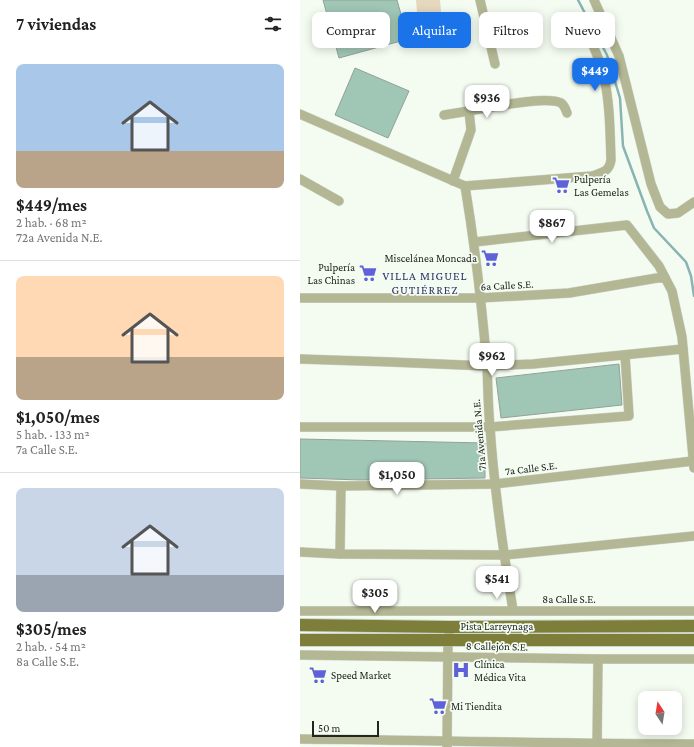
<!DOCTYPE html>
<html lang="es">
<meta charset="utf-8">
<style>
:root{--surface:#fff;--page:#f2f2f2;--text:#222;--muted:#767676;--line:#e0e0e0;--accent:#1a73e8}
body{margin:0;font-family:"Crimson Pro",serif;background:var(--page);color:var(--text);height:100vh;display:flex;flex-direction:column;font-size:15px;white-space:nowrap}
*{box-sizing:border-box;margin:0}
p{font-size:13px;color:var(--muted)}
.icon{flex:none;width:22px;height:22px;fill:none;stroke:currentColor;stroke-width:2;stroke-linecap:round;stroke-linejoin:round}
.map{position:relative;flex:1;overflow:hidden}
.sheet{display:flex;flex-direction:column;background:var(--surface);width:300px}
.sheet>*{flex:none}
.hud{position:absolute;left:12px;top:12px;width:322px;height:36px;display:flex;gap:8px}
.needle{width:26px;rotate:348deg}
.tools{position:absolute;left:338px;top:691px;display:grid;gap:8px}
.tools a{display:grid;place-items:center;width:44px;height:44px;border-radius:8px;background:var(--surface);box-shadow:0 2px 10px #0003;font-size:20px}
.scale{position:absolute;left:12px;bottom:10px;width:67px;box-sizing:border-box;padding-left:4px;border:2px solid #222521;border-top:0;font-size:11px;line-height:14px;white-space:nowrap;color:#222521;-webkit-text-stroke:3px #f4fcf1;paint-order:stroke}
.price{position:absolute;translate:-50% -34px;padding:0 9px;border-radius:8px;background:#fff;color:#222;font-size:13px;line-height:26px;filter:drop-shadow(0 1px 2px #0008)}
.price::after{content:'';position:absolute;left:50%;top:24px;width:12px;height:9px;margin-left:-6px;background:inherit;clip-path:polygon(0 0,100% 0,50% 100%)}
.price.current{background:var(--accent);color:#fff}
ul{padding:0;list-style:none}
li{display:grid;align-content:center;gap:8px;height:212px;padding:0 16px}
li+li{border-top:1px solid var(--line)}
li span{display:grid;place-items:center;height:124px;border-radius:8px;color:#555}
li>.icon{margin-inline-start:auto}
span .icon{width:72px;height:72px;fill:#fffc;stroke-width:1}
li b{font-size:17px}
h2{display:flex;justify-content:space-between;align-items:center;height:48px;padding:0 16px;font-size:17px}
.pill{padding:0 14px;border-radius:8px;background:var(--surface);box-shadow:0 2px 10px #0003;font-size:14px;line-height:36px}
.pill.current{background:var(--accent);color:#fff}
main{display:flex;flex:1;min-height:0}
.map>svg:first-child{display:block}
</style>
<main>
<section class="sheet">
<h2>7 viviendas<svg class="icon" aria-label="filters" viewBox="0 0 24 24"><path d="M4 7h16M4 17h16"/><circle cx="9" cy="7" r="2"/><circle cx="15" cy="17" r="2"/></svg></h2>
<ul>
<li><span style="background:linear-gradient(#a9c7e8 70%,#b9a48a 0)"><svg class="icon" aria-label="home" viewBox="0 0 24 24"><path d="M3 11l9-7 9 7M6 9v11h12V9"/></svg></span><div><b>$449/mes</b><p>2 hab. · 68 m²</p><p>72a Avenida N.E.</p></div></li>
<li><span style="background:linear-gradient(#ffd9b3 65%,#b9a48a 0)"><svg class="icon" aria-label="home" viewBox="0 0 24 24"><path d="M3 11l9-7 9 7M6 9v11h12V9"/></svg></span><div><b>$1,050/mes</b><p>5 hab. · 133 m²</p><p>7a Calle S.E.</p></div></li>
<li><span style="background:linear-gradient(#c9d6e8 70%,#9aa5b1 0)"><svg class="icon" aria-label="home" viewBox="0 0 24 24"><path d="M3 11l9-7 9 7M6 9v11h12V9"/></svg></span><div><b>$305/mes</b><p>2 hab. · 54 m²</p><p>8a Calle S.E.</p></div></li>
</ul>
</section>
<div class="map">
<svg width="394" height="747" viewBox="0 0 394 747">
<rect width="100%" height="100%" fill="#f4fcf1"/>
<path fill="#e6d8bf" d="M 116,0 L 140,0 L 142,22 L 118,24 Z"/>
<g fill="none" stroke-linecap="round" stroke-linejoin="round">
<path stroke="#88b4b3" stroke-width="2.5" d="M 278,0 L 307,55 L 320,98 L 323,146 L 347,211 L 354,228 L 386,262 L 391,276 L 394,296"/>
</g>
<g fill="#a0c6b5" stroke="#94a09a">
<path d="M 23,0 L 97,0 L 108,39 L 39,58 Z"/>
<path d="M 55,68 L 109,91 L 88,138 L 35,115 Z"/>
<path d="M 319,364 L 322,405 L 201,418 L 196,378 Z"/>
<path d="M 0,439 L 185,443 L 185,478 L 61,480 L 0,478 Z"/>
</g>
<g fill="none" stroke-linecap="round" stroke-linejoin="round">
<g stroke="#ced5cc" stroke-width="10">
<g id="minor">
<path d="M 180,0 L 195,64"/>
<path d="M 294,0 L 319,56 L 351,184 L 360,207 L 368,214 L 378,213 L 394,202"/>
<path d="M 0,114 L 165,186 L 292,176 C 303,172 309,172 311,160 C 310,131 310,101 303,73 C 298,54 289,36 280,19"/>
<path d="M 144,115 L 169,111"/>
<path d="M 0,179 L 39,201"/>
<path d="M 153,181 L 171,130 L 169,111 C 188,108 246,95 261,103 C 264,105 266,110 267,113"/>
<path d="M 165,186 C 175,246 182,306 187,367 C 188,387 188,407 190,427 C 194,488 203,550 213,610"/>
<path d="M 175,242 L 327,225 L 359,266 L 372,291 L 382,337 L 394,468"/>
<path d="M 0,298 L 180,298 L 269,293 L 357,278 L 365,278"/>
<path d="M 0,359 L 91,362 L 187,366 L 233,364 L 383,349"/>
<path d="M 0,427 L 190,427 L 329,416 L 325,355"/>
<path d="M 0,484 L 41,486 L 195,484 L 393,461"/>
<path d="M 0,552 L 40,554 L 205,555 L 394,536"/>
<path d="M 40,554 L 41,486"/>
<path d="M 0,611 L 394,611"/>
<path d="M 0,655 L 298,659 L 394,659"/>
<path d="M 0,739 C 131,740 263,744 394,744"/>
<path d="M 147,747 L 148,640 L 150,627"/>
<path d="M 297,747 L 298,659"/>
</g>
</g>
<g stroke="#ced5cc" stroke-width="14">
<g id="major">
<path d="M 0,625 L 150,627 L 394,626"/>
<path d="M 0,640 L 394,640"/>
</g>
</g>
<use href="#minor" stroke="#b4b794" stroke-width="9"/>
<use href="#major" stroke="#7c7e3a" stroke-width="12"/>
</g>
<defs>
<g id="supermarket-bare" transform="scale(1.38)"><path d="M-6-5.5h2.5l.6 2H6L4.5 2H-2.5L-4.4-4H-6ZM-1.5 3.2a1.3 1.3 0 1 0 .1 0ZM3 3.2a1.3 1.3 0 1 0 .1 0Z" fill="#5f61d9" stroke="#f4fcf1" stroke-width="2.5" paint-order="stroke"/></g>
<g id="hospital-bare" transform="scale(1.38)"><path d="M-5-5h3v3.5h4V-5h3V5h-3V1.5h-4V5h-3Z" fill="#5f61d9" stroke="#f4fcf1" stroke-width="2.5" paint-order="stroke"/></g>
</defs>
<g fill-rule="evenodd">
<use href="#supermarket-bare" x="261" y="185"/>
<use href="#supermarket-bare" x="190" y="258"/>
<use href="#supermarket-bare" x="68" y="273"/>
<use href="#hospital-bare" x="161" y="670"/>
<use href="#supermarket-bare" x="18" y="675"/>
<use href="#supermarket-bare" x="138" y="706"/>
</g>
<g text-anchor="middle" stroke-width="3.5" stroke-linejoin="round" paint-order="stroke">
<g font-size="11" fill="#222521" stroke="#f4fcf1" text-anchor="start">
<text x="274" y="183">Pulpería<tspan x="274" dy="13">Las Gemelas</tspan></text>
<text x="177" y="262" text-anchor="end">Miscelánea Moncada</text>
<text x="55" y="271" text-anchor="end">Pulpería<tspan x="55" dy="13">Las Chinas</tspan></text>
<text x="174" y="668">Clínica<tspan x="174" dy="13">Médica Vita</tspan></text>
<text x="31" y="679">Speed Market</text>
<text x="151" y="710">Mi Tiendita</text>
</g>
<g font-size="11" fill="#222521" stroke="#f4fcf1">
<text transform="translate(207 285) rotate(-3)" y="4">6a Calle S.E.</text>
<text transform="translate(179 435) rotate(-95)" y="4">71a Avenida N.E.</text>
<text transform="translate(231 468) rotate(-7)" y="4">7a Calle S.E.</text>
<text x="269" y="603">8a Calle S.E.</text>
<text x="197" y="630">Pista Larreynaga</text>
<text transform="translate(197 646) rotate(1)" y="4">8 Callejón S.E.</text>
</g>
<g font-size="12" letter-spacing="1" fill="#2c2e68" stroke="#f4fcf1">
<text x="125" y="280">VILLA MIGUEL<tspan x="125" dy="14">GUTIÉRREZ</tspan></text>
</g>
</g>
</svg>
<div class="tools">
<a><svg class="needle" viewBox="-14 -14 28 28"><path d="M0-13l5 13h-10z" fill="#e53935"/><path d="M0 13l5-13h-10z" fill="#767676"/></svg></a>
</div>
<div class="scale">50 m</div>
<b class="price current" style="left:295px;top:92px">$449</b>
<b class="price" style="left:187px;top:119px">$936</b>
<b class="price" style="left:252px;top:244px">$867</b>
<b class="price" style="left:192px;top:377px">$962</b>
<b class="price" style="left:97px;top:496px">$1,050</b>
<b class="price" style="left:197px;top:600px">$541</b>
<b class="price" style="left:75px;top:614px">$305</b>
<div class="hud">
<a class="pill">Comprar</a>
<a class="pill current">Alquilar</a>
<a class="pill">Filtros</a>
<a class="pill">Nuevo</a>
</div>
</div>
</main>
